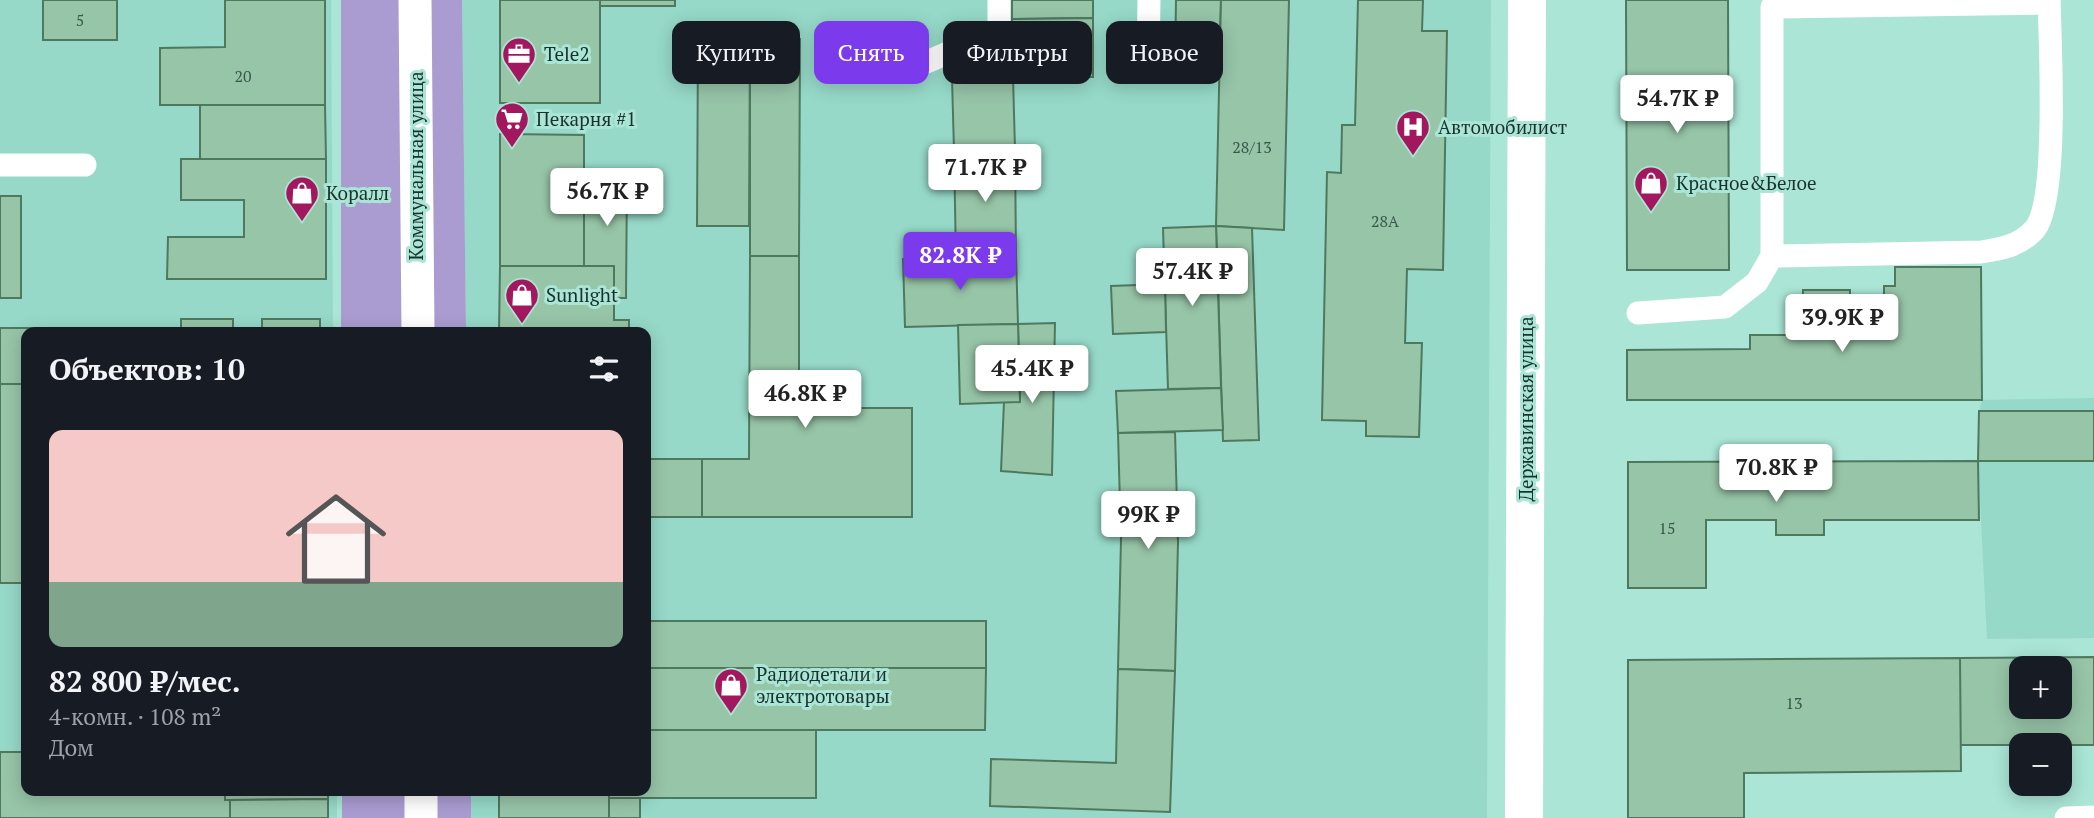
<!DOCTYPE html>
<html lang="ru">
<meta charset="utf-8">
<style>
:root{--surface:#171b24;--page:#242831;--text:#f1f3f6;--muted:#9ea1a6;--accent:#7c3aed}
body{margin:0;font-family:"PT Serif",serif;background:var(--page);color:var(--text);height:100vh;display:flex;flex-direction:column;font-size:26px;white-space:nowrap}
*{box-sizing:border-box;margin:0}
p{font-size:23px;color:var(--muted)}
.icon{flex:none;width:38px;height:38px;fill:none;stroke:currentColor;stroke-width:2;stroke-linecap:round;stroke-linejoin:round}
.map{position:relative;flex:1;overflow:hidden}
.drawer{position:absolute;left:21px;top:327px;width:630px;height:469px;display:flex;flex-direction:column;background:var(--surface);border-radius:14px;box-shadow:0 4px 18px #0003}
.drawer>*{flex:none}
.top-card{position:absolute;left:672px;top:21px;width:665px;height:63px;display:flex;gap:14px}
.fabs{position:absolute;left:2009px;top:656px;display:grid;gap:14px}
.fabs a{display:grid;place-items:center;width:63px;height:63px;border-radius:14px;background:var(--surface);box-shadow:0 4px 18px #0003;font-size:35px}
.price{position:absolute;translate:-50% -60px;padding:0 16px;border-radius:7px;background:#fff;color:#222;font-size:23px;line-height:46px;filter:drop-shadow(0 2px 4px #0008)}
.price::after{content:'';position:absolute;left:50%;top:42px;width:21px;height:16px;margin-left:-10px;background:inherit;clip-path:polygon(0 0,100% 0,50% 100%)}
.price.selected{background:var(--accent);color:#fff}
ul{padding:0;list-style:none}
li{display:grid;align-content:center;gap:14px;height:371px;padding:0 28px}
li span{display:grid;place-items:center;height:217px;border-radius:14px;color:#555}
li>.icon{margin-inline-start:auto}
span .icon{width:126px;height:126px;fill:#fffc;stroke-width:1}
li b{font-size:30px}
h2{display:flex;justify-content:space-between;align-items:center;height:84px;padding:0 28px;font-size:30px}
.pill{padding:0 24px;border-radius:14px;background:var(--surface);box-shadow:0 4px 18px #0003;font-size:24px;line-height:63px}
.pill.selected{background:var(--accent);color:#fff}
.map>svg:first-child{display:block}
</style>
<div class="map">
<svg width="2094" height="818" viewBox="0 0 2094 818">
<rect width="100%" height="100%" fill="#aae5d5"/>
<g fill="#96d9c8">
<path d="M 0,0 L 331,0 L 333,332 L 26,332 L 26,791 L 337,791 L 337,818 L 0,818 Z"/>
<path d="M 462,0 L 1491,0 L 1487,818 L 471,818 L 471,791 L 646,791 L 646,332 L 466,332 Z"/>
<path d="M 2094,398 L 2094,638 L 1987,639 L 1978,461 L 1979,411 L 1982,400 Z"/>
</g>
<g fill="#aa9cd1">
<path d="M 341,0 L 462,0 L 466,332 L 341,332 Z"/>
<rect x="342" y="791" width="129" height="27"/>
</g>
<g fill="#97c5a8" stroke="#4e795f" stroke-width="2" fill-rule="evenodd">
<rect x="43" y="0" width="74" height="40"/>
<path d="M 225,0 L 325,0 L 325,105 L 160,105 L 160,48 L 225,47 Z"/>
<rect x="500" y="0" width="100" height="103"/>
<rect x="600" y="0" width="75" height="6"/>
<path d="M 1012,0 L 1093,0 L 1093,18 L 1012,19 Z"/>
<path d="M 1176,0 L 1221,0 L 1219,68 L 1175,66 Z"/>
<path d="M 1221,0 L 1289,0 L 1284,230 L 1216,226 Z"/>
<path d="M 1358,0 L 1423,0 L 1422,31 L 1447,31 L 1443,270 L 1407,269 L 1405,343 L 1422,343 L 1419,437 L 1366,436 L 1366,421 L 1322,420 L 1327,172 L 1341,173 L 1342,125 L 1355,125 Z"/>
<path d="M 1626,0 L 1728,0 L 1729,270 L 1627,270 Z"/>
<path d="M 1093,18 L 1093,77 L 1013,77 L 1012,19 Z"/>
<path d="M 698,39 L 750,39 L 749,226 L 697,226 Z"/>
<path d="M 750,39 L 800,39 L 799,256 L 750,256 Z"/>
<path d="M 1013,77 L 1015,150 L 954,151 L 952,78 Z"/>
<path d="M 200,105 L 325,105 L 326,159 L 200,159 Z"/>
<path d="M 500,134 L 584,135 L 584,266 L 500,266 Z"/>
<path d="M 1015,150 L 1016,256 L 956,258 L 954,151 Z"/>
<path d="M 181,159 L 326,159 L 326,279 L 167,279 L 168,237 L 244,237 L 244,200 L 181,200 Z"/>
<path d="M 584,178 L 627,178 L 626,298 L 614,298 L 614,266 L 584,266 Z"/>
<rect x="0" y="196" width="21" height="102"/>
<path d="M 1216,226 L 1252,228 L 1259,440 L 1223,441 Z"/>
<path d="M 1216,226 L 1221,388 L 1168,389 L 1163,228 Z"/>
<path d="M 750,256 L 799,256 L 799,408 L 912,408 L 912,517 L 702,517 L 702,459 L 749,459 Z"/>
<path d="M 1016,256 L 1018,324 L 905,327 L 903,259 Z"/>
<path d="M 500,266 L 614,266 L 614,320 L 629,320 L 629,332 L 499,332 Z"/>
<path d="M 1895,267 L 1981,267 L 1982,400 L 1627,400 L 1627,350 L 1750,349 L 1750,335 L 1884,335 L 1884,286 L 1895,286 Z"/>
<path d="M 1165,284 L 1166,332 L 1113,334 L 1111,286 Z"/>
<path d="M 1803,290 L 1850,290 L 1850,326 L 1802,326 Z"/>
<rect x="181" y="319" width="52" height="13"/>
<rect x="262" y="319" width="58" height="13"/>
<path d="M 1055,323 L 1052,475 L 1001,471 L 1004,402 L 1020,402 L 1018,324 Z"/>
<path d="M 1018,324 L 1020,402 L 960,404 L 958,325 Z"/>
<path d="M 0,328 L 83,328 L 83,332 L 26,332 L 26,384 L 0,384 Z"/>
<rect x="0" y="384" width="26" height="199"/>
<path d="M 1221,388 L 1223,430 L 1118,433 L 1116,391 Z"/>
<path d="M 1979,411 L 2094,411 L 2094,461 L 1978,461 Z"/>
<path d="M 1175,432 L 1178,542 L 1175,671 L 1118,669 L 1121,539 L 1118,433 Z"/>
<rect x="646" y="459" width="56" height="58"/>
<path d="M 1978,461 L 1979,520 L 1824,520 L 1824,535 L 1776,535 L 1776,520 L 1706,520 L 1706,588 L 1628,588 L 1628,462 Z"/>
<rect x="646" y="621" width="340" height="47"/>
<path d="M 2094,657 L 2094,745 L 1960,745 L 1960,658 ZM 2021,668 L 2060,668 L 2060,707 L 2021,707 Z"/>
<path d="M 1960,658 L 1961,771 L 1744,773 L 1744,818 L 1628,818 L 1628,660 Z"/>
<path d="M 646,668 L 986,668 L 985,730 L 646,730 Z"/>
<path d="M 1118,669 L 1175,671 L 1170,812 L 990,806 L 991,759 L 1116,763 Z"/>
<path d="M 646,730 L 816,730 L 816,798 L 609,798 L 609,791 L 646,791 Z"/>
<path d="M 0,752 L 26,752 L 26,791 L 225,791 L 225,800 L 230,800 L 230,818 L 0,818 Z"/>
<path d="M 225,791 L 328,791 L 328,799 L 225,800 Z"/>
<rect x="499" y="791" width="110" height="27"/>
<rect x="609" y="798" width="31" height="20"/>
<path d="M 328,799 L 328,818 L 230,818 L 230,800 Z"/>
</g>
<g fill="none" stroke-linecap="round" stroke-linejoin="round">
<g stroke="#fff" stroke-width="23">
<path d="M 1148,66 L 1149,0"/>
<path d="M 908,70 L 999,31 L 999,0"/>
<path d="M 0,165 L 85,165"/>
<path d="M 1772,256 L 1772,7 L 2049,3"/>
<path d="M 1638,313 L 1725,307 L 1757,282 L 1772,256 L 1981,252 C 2001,249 2019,246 2034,230 C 2059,203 2050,42 2049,0"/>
<path d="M 2066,818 L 2094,817"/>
</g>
<g stroke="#fff" stroke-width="33">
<path d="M 415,0 L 418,332"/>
<path d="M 421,791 L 421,818"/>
</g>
<path stroke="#fff" stroke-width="38" d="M 1524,818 L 1527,0"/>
</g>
<defs>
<g id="office-pin" transform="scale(1.75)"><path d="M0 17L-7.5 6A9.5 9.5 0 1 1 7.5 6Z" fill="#a3175e" stroke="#aae5d5"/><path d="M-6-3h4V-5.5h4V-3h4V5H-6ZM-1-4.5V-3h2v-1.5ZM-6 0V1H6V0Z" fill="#fff"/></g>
<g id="supermarket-pin" transform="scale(1.75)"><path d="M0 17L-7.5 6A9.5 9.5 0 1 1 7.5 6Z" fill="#a3175e" stroke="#aae5d5"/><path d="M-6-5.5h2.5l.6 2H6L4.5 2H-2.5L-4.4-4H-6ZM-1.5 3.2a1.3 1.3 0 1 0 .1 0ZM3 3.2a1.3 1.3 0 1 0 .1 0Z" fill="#fff"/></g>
<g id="hospital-pin" transform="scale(1.75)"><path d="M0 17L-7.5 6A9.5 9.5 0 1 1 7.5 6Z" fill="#a3175e" stroke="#aae5d5"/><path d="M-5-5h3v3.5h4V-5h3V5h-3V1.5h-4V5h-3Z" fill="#fff"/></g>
<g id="shop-pin" transform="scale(1.75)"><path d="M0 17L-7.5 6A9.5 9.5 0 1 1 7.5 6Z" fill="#a3175e" stroke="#aae5d5"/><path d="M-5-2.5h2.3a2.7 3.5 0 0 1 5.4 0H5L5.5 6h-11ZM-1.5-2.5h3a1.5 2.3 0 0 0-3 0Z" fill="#fff"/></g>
</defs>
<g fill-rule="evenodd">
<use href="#office-pin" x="519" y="54"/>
<use href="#supermarket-pin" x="512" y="119"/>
<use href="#hospital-pin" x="1413" y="127"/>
<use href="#shop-pin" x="1651" y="183"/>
<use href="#shop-pin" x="302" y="193"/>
<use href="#shop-pin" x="522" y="295"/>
<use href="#shop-pin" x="731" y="685"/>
</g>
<g text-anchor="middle" stroke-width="6" stroke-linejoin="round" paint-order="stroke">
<g font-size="16" fill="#39574b">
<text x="80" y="26">5</text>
<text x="243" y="82">20</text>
<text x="1252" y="153">28/13</text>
<text x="1385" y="227">28А</text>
<text x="1667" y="534">15</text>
<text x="1794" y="709">13</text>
</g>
<g font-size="19" fill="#1a322c" stroke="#aae5d5" text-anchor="start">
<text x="544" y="61">Tele2</text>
<text x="536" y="126">Пекарня #1</text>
<text x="1438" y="134">Автомобилист</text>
<text x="1676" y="190">Красное&amp;Белое</text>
<text x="326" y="200">Коралл</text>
<text x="546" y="302">Sunlight</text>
<text x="756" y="681">Радиодетали и<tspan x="756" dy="22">электротовары</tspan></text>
</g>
<g font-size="19" fill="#1a322c" stroke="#aae5d5">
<text transform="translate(416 166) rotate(-90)" y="7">Коммунальная улица</text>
<text transform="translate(1526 409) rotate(-90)" y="7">Державинская улица</text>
</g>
</g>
</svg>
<div class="fabs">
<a>+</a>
<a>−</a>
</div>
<b class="price" style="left:1677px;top:135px">54.7K ₽</b>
<b class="price" style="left:985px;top:204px">71.7K ₽</b>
<b class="price" style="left:607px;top:228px">56.7K ₽</b>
<b class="price selected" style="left:960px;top:292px">82.8K ₽</b>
<b class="price" style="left:1192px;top:308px">57.4K ₽</b>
<b class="price" style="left:1842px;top:354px">39.9K ₽</b>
<b class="price" style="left:1032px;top:405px">45.4K ₽</b>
<b class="price" style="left:805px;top:430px">46.8K ₽</b>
<b class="price" style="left:1776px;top:504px">70.8K ₽</b>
<b class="price" style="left:1148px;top:551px">99K ₽</b>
<div class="top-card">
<a class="pill">Купить</a>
<a class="pill selected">Снять</a>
<a class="pill">Фильтры</a>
<a class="pill">Новое</a>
</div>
<section class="drawer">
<h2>Объектов: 10<svg class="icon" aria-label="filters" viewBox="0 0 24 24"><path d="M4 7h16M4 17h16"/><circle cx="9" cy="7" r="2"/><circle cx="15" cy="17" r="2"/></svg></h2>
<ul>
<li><span style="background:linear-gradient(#f6c9c9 70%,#7fa58c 0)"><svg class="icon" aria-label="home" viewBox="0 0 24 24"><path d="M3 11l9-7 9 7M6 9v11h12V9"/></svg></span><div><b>82 800 ₽/мес.</b><p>4-комн. · 108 m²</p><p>Дом</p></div></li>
</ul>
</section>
</div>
